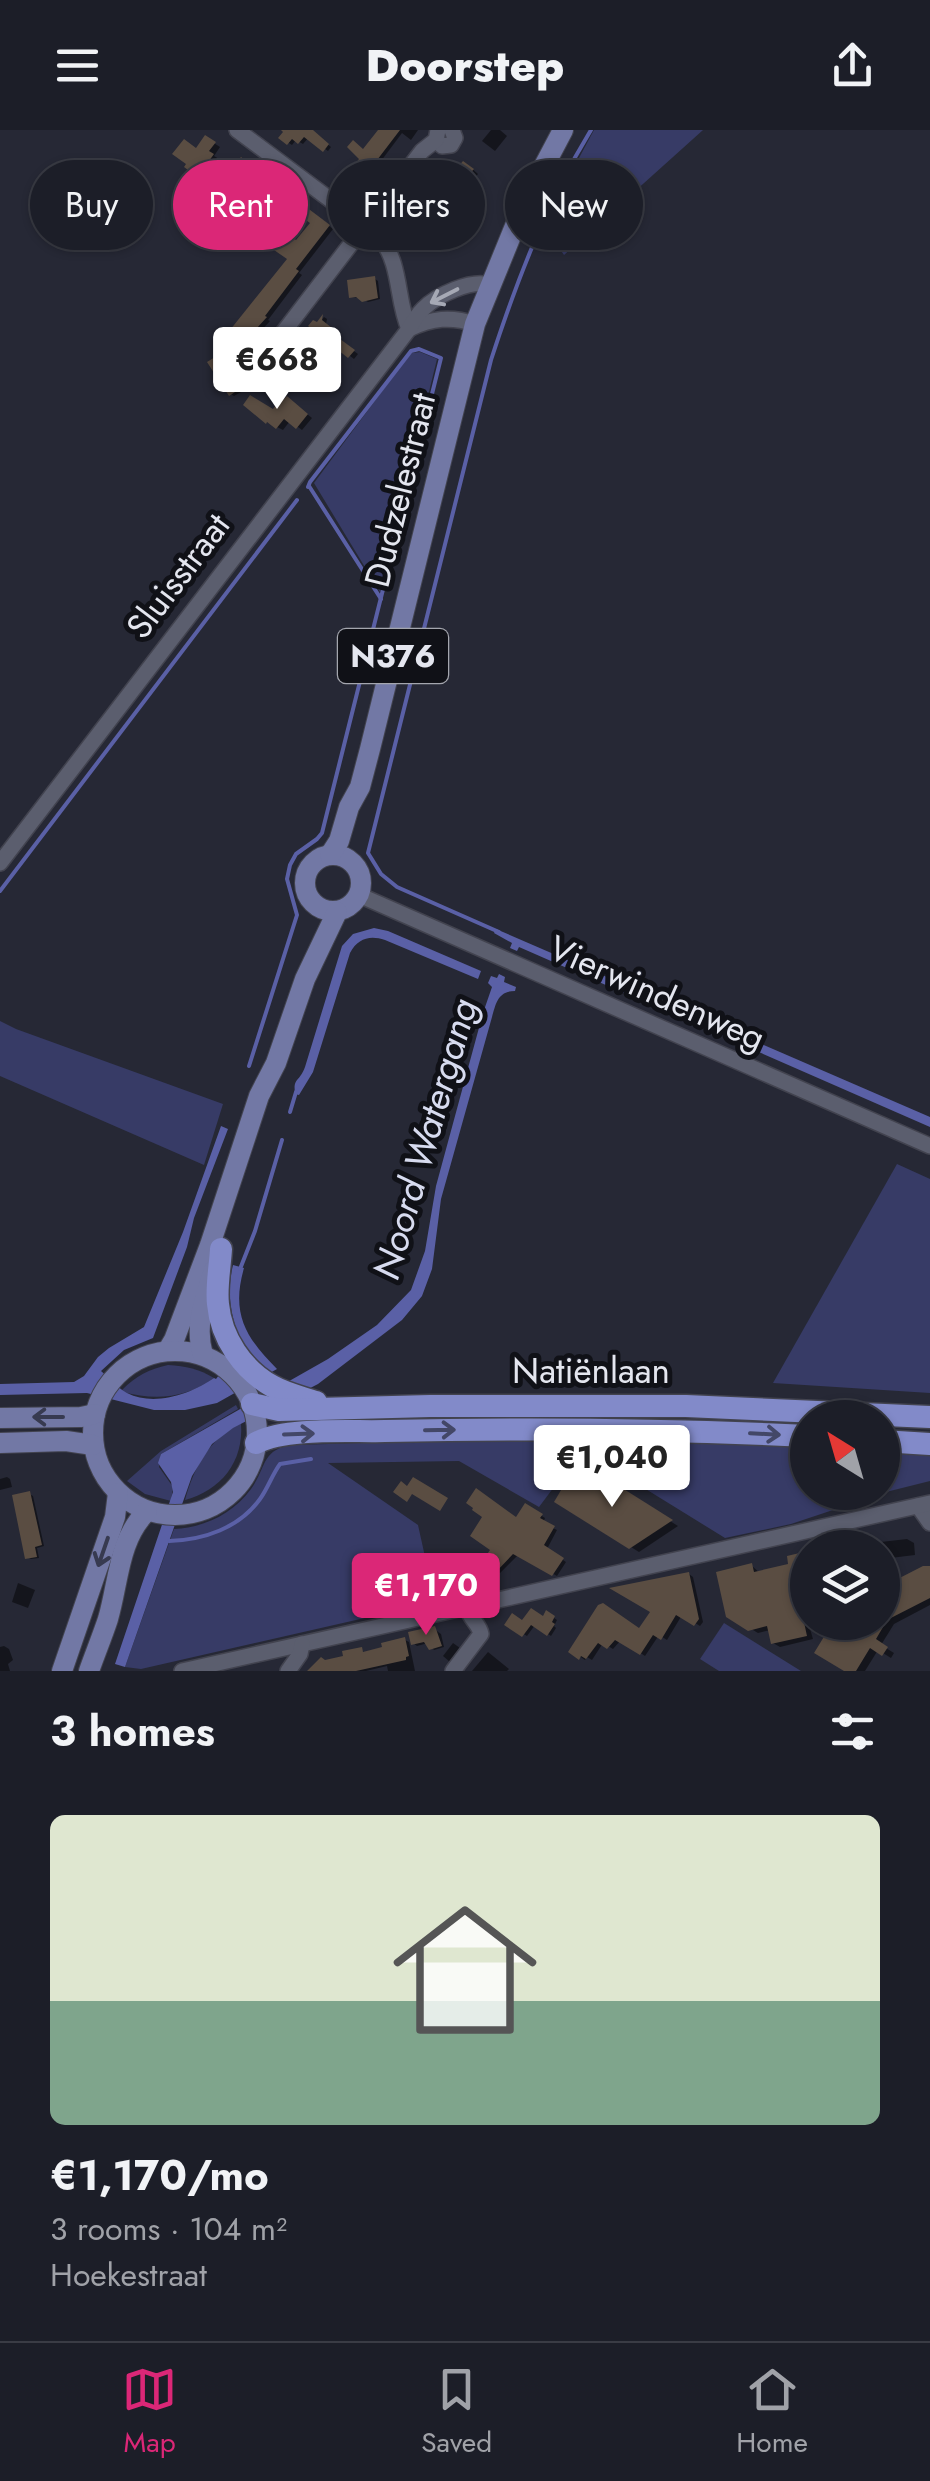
<!DOCTYPE html>
<meta charset="utf-8">
<style>
:root{--surface:#1c1e28;--page:#252730;--text:#f1f3f6;--muted:#a0a2a8;--line:#3a3c45;--accent:#db2777}
body{margin:0;font-family:Jost,sans-serif;background:var(--page);color:var(--text);height:100vh;display:flex;flex-direction:column;font-size:38px;white-space:nowrap}
*{box-sizing:border-box;margin:0}
p{font-size:32px;color:var(--muted)}
.icon{flex:none;width:55px;height:55px;fill:none;stroke:currentColor;stroke-width:2;stroke-linecap:round;stroke-linejoin:round}
.map{position:relative;height:1541px;overflow:hidden}
.panel{display:flex;flex-direction:column;background:var(--surface);flex:1}
.panel>*{flex:none}
.hud{position:absolute;left:30px;top:30px;width:870px;height:90px;display:flex;gap:20px}
.needle{width:65px;rotate:323deg}
.tools{position:absolute;left:790px;top:1270px;display:grid;gap:20px}
.tools a{display:grid;place-items:center;width:110px;height:110px;border-radius:50%;background:var(--surface);box-shadow:0 2px 8px #0004,0 0 0 2px var(--line);font-size:50px}
.price{position:absolute;translate:-50% -85px;padding:0 22px;border-radius:10px;background:#fff;color:#222;font-size:32px;line-height:65px;filter:drop-shadow(0 2px 5px #0008)}
.price::after{content:'';position:absolute;left:50%;top:60px;width:30px;height:22px;margin-left:-15px;background:inherit;clip-path:polygon(0 0,100% 0,50% 100%)}
.price.current{background:var(--accent);color:#fff}
ul{padding:0;list-style:none}
li{display:grid;align-content:center;gap:20px;height:530px;padding:0 50px}
li span{display:grid;place-items:center;height:310px;border-radius:15px;color:#555}
li>.icon{margin-inline-start:auto}
span .icon{width:180px;height:180px;fill:#fffc;stroke-width:1}
li b{font-size:42px}
h2{display:flex;justify-content:space-between;align-items:center;height:120px;padding:0 50px;font-size:42px}
.pill{padding:0 35px;border-radius:45px;background:var(--surface);box-shadow:0 2px 8px #0004,0 0 0 2px var(--line);font-size:35px;line-height:90px}
.pill.current{background:var(--accent);color:#fff}
header{display:flex;justify-content:space-between;align-items:center;height:130px;padding:0 50px;background:var(--surface);font-size:45px;font-weight:800}
.menu{display:flex;justify-content:space-around;align-items:center;height:140px;border-top:2px solid var(--line);background:var(--surface);font-size:28px;color:var(--muted)}
.menu a{display:grid;justify-items:center;gap:5px}
.menu .current{color:var(--accent)}
.map>svg:first-child{display:block}
</style>
<header><svg class="icon" aria-label="menu" viewBox="0 0 24 24"><path d="M4 6h16M4 12h16M4 18h16"/></svg>Doorstep<svg class="icon" aria-label="share" viewBox="0 0 24 24"><path d="M12 15V3M7 8l5-5 5 5M5 13v7h14v-7"/></svg></header>
<div class="map">
<svg width="930" height="1541" viewBox="0 0 930 1541">
<rect width="100%" height="100%" fill="#262835"/>
<g fill="#373b66">
<path d="M 594,0 L 703,0 L 564,125 L 543,95 Z"/>
<path d="M 420,222 L 437,229 L 380,462 L 314,353 L 406,229 L 412,223 Z"/>
<path d="M 0,891 L 16,899 L 223,974 L 204,1035 L 0,946 Z"/>
<path d="M 897,1034 L 930,1049 L 930,1263 L 773,1253 Z"/>
<path d="M 168,1235 C 186,1236 199,1239 214,1248 C 186,1268 156,1271 123,1262 L 122,1260 C 136,1246 149,1239 168,1235 Z"/>
<path d="M 236,1275 L 238,1279 L 161,1324 L 159,1337 L 173,1357 L 171,1371 L 145,1364 L 127,1351 L 161,1321 Z"/>
<path d="M 241,1293 C 244,1332 221,1360 185,1370 C 194,1337 209,1309 241,1293 Z"/>
<path d="M 433,1311 L 694,1312 L 807,1317 L 808,1362 L 882,1362 L 883,1322 L 930,1325 L 930,1351 L 890,1361 L 791,1394 L 725,1408 L 623,1345 L 566,1341 L 539,1377 L 459,1331 L 328,1333 L 418,1395 L 435,1472 L 141,1539 L 125,1537 L 174,1399 C 203,1398 233,1384 251,1359 C 267,1337 261,1319 293,1315 Z"/>
<path d="M 724,1493 L 801,1541 L 719,1541 L 700,1529 Z"/>
</g>
<g fill="#5a60a6">
<path d="M 374,798 L 388,801 L 481,841 L 478,849 L 385,810 C 370,805 358,808 350,823 L 313,942 L 299,965 L 295,964 C 293,947 299,953 305,937 L 342,816 L 353,804 Z"/>
<path d="M 496,799 L 930,987 L 930,997 L 519,817 L 517,821 L 510,818 L 512,813 L 494,803 Z"/>
<path d="M 499,844 L 505,847 L 504,852 L 516,857 L 515,861 C 498,861 496,873 492,887 L 441,1069 L 432,1139 L 422,1166 L 402,1190 L 318,1254 L 233,1298 L 212,1314 L 192,1346 L 125,1537 L 115,1534 L 173,1362 L 171,1352 L 158,1333 L 161,1324 L 328,1229 L 377,1195 L 411,1160 L 425,1121 L 436,1056 L 483,883 L 492,857 L 488,853 L 491,846 L 497,848 Z"/>
<path d="M 221,996 L 228,999 L 194,1088 L 187,1117 L 153,1208 L 124,1220 L 101,1241 C 109,1248 118,1258 127,1263 C 154,1277 191,1264 214,1248 L 216,1249 L 242,1215 C 231,1187 226,1165 233,1135 L 244,1138 C 231,1183 245,1207 277,1239 L 217,1273 L 185,1280 L 154,1280 L 87,1263 L 0,1265 L 0,1254 L 74,1252 L 84,1246 L 98,1227 L 109,1218 L 144,1197 L 183,1102 Z"/>
</g>
<g fill="#0007">
<path d="M 291,0 L 310,0 L 331,17 L 328,21 L 309,7 L 303,14 L 296,10 L 292,15 L 283,9 Z"/>
<path d="M 382,0 L 418,0 L 411,10 L 402,3 L 363,55 L 350,45 L 364,22 Z"/>
<path d="M 491,0 L 500,0 L 507,6 L 495,21 L 482,11 Z"/>
<path d="M 206,8 L 220,17 L 214,26 L 219,29 L 214,36 L 229,47 L 247,34 L 257,42 L 239,69 L 236,67 L 234,70 L 228,66 L 197,20 Z"/>
<path d="M 470,37 L 478,44 L 459,66 L 460,71 L 456,73 L 449,69 L 454,45 Z"/>
<path d="M 274,55 L 333,99 L 299,143 L 302,145 L 268,190 L 270,191 L 251,212 L 234,202 L 290,129 L 298,113 L 313,92 L 284,72 L 276,84 L 256,73 Z"/>
<path d="M 181,60 L 199,65 L 193,74 L 180,64 Z"/>
<path d="M 413,71 L 428,82 L 423,90 L 426,92 L 422,96 L 403,84 Z"/>
<path d="M 375,149 L 378,151 L 380,169 L 368,172 L 361,168 L 351,167 Z"/>
<path d="M 324,187 L 327,189 L 326,194 L 336,202 L 333,206 L 358,224 L 354,229 L 323,205 L 317,230 L 337,244 L 333,250 L 327,246 L 317,260 L 299,248 L 308,236 L 318,195 Z"/>
<path d="M 228,226 L 238,238 L 231,242 L 243,261 L 234,266 L 231,264 L 224,229 Z"/>
<path d="M 292,272 L 312,288 L 302,300 L 290,291 L 283,300 L 267,292 L 246,275 L 274,282 Z"/>
<path d="M 7,1347 L 10,1349 L 12,1357 L 0,1360 L 0,1349 Z"/>
<path d="M 611,1354 L 678,1396 L 639,1422 L 557,1371 Z"/>
<path d="M 29,1364 L 33,1366 L 44,1416 L 37,1418 L 39,1428 L 31,1429 L 27,1427 Z"/>
<path d="M 526,1376 L 545,1388 L 543,1393 L 557,1400 L 547,1419 L 566,1432 L 557,1446 L 519,1424 L 500,1443 L 484,1433 Z"/>
<path d="M 907,1409 L 914,1413 L 915,1425 L 882,1429 L 882,1418 L 835,1418 L 866,1410 L 872,1413 Z"/>
<path d="M 805,1433 L 808,1492 L 813,1509 L 780,1517 L 773,1513 L 770,1500 L 758,1503 L 728,1485 L 752,1436 L 760,1443 Z"/>
<path d="M 459,1436 L 483,1438 L 485,1451 L 439,1461 L 436,1459 Z"/>
<path d="M 930,1443 L 930,1475 L 894,1494 L 881,1515 L 894,1523 L 891,1528 L 878,1520 L 865,1541 L 848,1541 L 882,1492 L 882,1450 L 885,1459 Z"/>
<path d="M 689,1444 L 693,1447 L 703,1492 L 700,1496 L 682,1485 L 667,1510 L 659,1505 L 645,1526 L 621,1510 L 613,1519 L 603,1513 L 592,1530 L 587,1527 L 585,1530 L 572,1521 L 600,1477 L 640,1501 Z"/>
<path d="M 18,1453 L 35,1460 L 28,1478 L 12,1472 Z"/>
<path d="M 547,1483 L 557,1490 L 554,1496 L 556,1498 L 551,1506 L 535,1495 L 527,1506 L 507,1494 L 543,1489 Z"/>
<path d="M 434,1499 L 441,1504 L 444,1517 L 434,1520 L 428,1513 L 417,1516 L 413,1513 Z"/>
<path d="M 405,1510 L 409,1512 L 415,1541 L 388,1541 L 387,1536 L 366,1541 L 310,1541 L 361,1520 L 366,1524 Z"/>
<path d="M 453,1513 L 460,1518 L 450,1532 L 443,1526 Z"/>
<path d="M 4,1516 L 9,1519 L 13,1530 L 8,1534 L 10,1541 L 0,1541 L 0,1517 Z"/>
<path d="M 488,1522 L 509,1539 L 507,1541 L 472,1541 Z"/>
</g>
<g fill="none" stroke-linecap="round" stroke-linejoin="round">
<g stroke="#5a60a6" stroke-width="4">
<path d="M 309,356 L 381,469"/>
<path d="M 0,761 L 297,370"/>
<path d="M 499,802 L 397,757 L 381,744 L 368,723 L 491,230 C 517,150 547,72 591,0"/>
<path d="M 249,936 L 297,785 L 287,749 L 290,735 L 296,724 L 317,709 L 322,703 L 441,228 L 419,219 L 411,221 L 310,352 L 308,357"/>
<path d="M 290,982 L 296,962"/>
<path d="M 240,1139 L 255,1101 L 282,1010"/>
<path d="M 169,1411 C 204,1410 239,1398 260,1369 C 268,1358 272,1345 280,1334 L 311,1329"/>
</g>
</g>
<g fill="#5a4d42">
<path d="M 281,0 L 313,0 L 329,14 L 323,22 L 304,7 L 298,14 L 292,9 L 287,15 L 278,8 L 283,2 Z"/>
<path d="M 378,0 L 400,0 L 358,55 L 346,46 L 359,29 L 347,17 L 353,10 L 363,19 Z"/>
<path d="M 205,5 L 216,12 L 209,21 L 214,24 L 209,31 L 227,45 L 241,27 L 253,37 L 232,68 L 229,66 L 227,68 L 215,60 L 184,37 L 186,34 L 172,24 L 184,9 L 196,18 Z"/>
<path d="M 463,31 L 474,39 L 453,62 L 454,67 L 452,70 L 447,71 L 423,53 L 438,32 L 453,43 Z"/>
<path d="M 269,49 L 330,95 L 296,139 L 299,141 L 265,186 L 267,187 L 245,211 L 232,204 L 230,200 L 287,129 L 274,120 L 280,110 L 286,102 L 296,110 L 310,93 L 279,71 L 270,84 L 252,74 Z"/>
<path d="M 375,146 L 378,168 L 362,172 L 356,167 L 349,168 L 347,150 Z"/>
<path d="M 323,184 L 322,190 L 332,198 L 329,201 L 355,220 L 348,228 L 318,204 L 313,225 L 334,240 L 327,249 L 321,245 L 310,259 L 296,248 L 305,236 L 289,224 L 312,199 L 308,196 L 313,190 L 317,192 Z"/>
<path d="M 228,223 L 236,236 L 229,240 L 241,258 L 229,266 L 207,232 L 220,224 L 222,227 Z"/>
<path d="M 250,265 L 273,279 L 281,269 L 283,270 L 287,266 L 308,284 L 296,299 L 284,289 L 276,299 L 267,292 L 266,294 L 243,275 Z"/>
<path d="M 413,1347 L 448,1368 L 440,1381 L 412,1364 L 407,1372 L 393,1362 L 401,1351 L 407,1356 Z"/>
<path d="M 567,1350 L 611,1351 L 673,1390 L 629,1419 L 554,1372 Z"/>
<path d="M 476,1358 L 516,1387 L 525,1373 L 543,1384 L 540,1388 L 555,1396 L 544,1415 L 564,1428 L 552,1446 L 513,1424 L 495,1443 L 480,1434 L 490,1420 L 470,1406 L 482,1387 L 472,1380 L 473,1378 L 466,1373 Z"/>
<path d="M 30,1361 L 42,1415 L 35,1417 L 37,1427 L 25,1429 L 12,1365 Z"/>
<path d="M 808,1421 L 808,1492 L 804,1492 L 807,1506 L 771,1514 L 767,1496 L 748,1501 L 726,1487 L 716,1442 L 752,1433 L 754,1442 L 788,1434 L 787,1426 Z"/>
<path d="M 460,1433 L 461,1438 L 480,1434 L 483,1450 L 433,1461 L 431,1448 L 436,1447 L 435,1443 L 448,1440 L 447,1436 Z"/>
<path d="M 923,1436 L 930,1436 L 930,1468 L 883,1492 L 886,1492 L 876,1509 L 888,1517 L 882,1526 L 870,1518 L 856,1541 L 844,1541 L 814,1523 L 833,1492 L 882,1492 L 882,1457 Z"/>
<path d="M 689,1442 L 699,1489 L 694,1496 L 676,1485 L 661,1510 L 653,1505 L 640,1525 L 615,1510 L 607,1519 L 598,1513 L 586,1529 L 581,1526 L 579,1530 L 568,1522 L 598,1475 L 603,1473 L 639,1498 L 650,1482 L 609,1458 Z"/>
<path d="M 531,1478 L 543,1486 L 546,1480 L 555,1486 L 552,1492 L 555,1494 L 547,1506 L 531,1495 L 522,1507 L 504,1495 L 512,1483 L 522,1490 Z"/>
<path d="M 435,1496 L 442,1516 L 429,1520 L 424,1512 L 411,1515 L 408,1502 Z"/>
<path d="M 405,1507 L 409,1526 L 406,1527 L 406,1530 L 356,1541 L 307,1541 L 321,1527 L 325,1530 L 343,1526 L 342,1521 L 362,1517 L 363,1522 L 382,1517 L 381,1513 Z"/>
</g>
<g fill="none" stroke-linecap="round" stroke-linejoin="round">
<g stroke="#42434f" stroke-width="18">
<g id="minor">
<path d="M 237,0 L 380,107 C 402,136 396,169 409,199"/>
<path d="M 436,10 L 442,16 L 451,15 L 455,8 L 452,0"/>
<path d="M 409,199 C 432,188 451,186 475,194"/>
<path d="M 267,230 C 277,233 279,241 271,249 L 264,249 L 259,245 L 257,238 L 260,232 L 267,230 L 269,221 L 422,21 L 436,10 L 438,0"/>
<path d="M 0,733 L 409,199 C 413,192 417,185 423,179 C 437,165 471,149 490,155"/>
<path d="M 359,765 L 930,1016"/>
<path d="M 918,1376 L 930,1393"/>
<path d="M 182,1541 L 930,1373"/>
<path d="M 288,1541 L 300,1524 L 302,1514"/>
<path d="M 453,1541 L 481,1504 C 479,1493 470,1490 467,1477"/>
</g>
</g>
<g stroke="#42434f" stroke-width="22">
<g id="major">
<circle cx="333" cy="753" r="28"/>
<path d="M 330,725 L 339,711 L 349,677 L 360,657 L 370,619 L 475,194 L 524,74 L 563,0"/>
<path d="M 168,1220 L 174,1210 L 210,1115 L 259,966 L 276,933 L 305,849 L 337,782"/>
<circle cx="175" cy="1303" r="82"/>
<path d="M 203,1225 C 194,1194 205,1169 214,1140"/>
<path d="M 0,1288 L 81,1287 L 95,1284"/>
<path d="M 0,1313 L 66,1311 L 93,1315"/>
<path d="M 62,1541 L 115,1387 L 118,1363"/>
<path d="M 89,1541 C 95,1524 102,1507 108,1489 C 119,1451 118,1410 147,1381"/>
</g>
</g>
<g stroke="#42434f" stroke-width="25">
<g id="highway">
<path d="M 221,1119 C 220,1137 216,1157 218,1174 C 221,1208 243,1240 272,1256 C 286,1264 301,1267 316,1272"/>
<path d="M 252,1274 L 279,1280 L 430,1276 L 686,1276 L 930,1287"/>
<path d="M 882,1311 L 930,1314"/>
<path d="M 256,1313 C 286,1297 350,1302 385,1301 C 526,1298 667,1299 808,1306"/>
</g>
</g>
<use href="#minor" stroke="#5b5e6e" stroke-width="15"/>
<use href="#major" stroke="#7278a5" stroke-width="20"/>
<use href="#highway" stroke="#828ac9" stroke-width="22"/>
</g>
<defs><path id="oneway-shaft" d="M-6 0H5M1.5-3L5.5 0L1.5 3" fill="none" stroke-width="1.6" stroke-linecap="round" stroke-linejoin="round" transform="scale(2.5)"/></defs>
<use stroke="#a6a9b5" href="#oneway-shaft" transform="translate(444 166) rotate(153)"/>
<g stroke="#373a50">
<use href="#oneway-shaft" transform="translate(48 1287) rotate(-180)"/>
<use href="#oneway-shaft" transform="translate(103 1422) rotate(109)"/>
</g>
<g stroke="#434767">
<use href="#oneway-shaft" transform="translate(440 1300) rotate(-1)"/>
<use href="#oneway-shaft" transform="translate(299 1304) rotate(-2)"/>
<use href="#oneway-shaft" transform="translate(765 1304) rotate(3)"/>
</g>
<g text-anchor="middle" stroke-width="10" stroke-linejoin="round" paint-order="stroke">
<rect fill="#101117" stroke="#a4a6ae" stroke-width="2.5" x="338" y="499" width="110" height="54" rx="8"/>
<g font-size="32" font-weight="bold" fill="#e4e6ef">
<text x="393" y="537">N376</text>
</g>
<g font-size="35" fill="#e4e6ef" stroke="#101117">
<text transform="translate(400 360) rotate(-76)" y="12">Dudzelestraat</text>
<text transform="translate(178 446) rotate(-53)" y="12">Sluisstraat</text>
<text transform="translate(657 863) rotate(24)" y="12">Vierwindenweg</text>
<text x="591" y="1253">Natiënlaan</text>
</g>
<g font-size="38" font-style="italic" fill="#d7dbef" stroke="#101117">
<text transform="translate(425 1009) rotate(-74)" y="13">Noord Watergang</text>
</g>
</g>
</svg>
<div class="tools">
<a><svg class="needle" viewBox="-14 -14 28 28"><path d="M0-13l5 13h-10z" fill="#e53935"/><path d="M0 13l5-13h-10z" fill="#a0a2a8"/></svg></a>
<a><svg class="icon" aria-label="layers" viewBox="0 0 24 24"><path d="M12 4l9 5-9 5-9-5zM3 14l9 5 9-5"/></svg></a>
</div>
<b class="price" style="left:277px;top:282px">€668</b>
<b class="price" style="left:612px;top:1380px">€1,040</b>
<b class="price current" style="left:426px;top:1508px">€1,170</b>
<div class="hud">
<a class="pill">Buy</a>
<a class="pill current">Rent</a>
<a class="pill">Filters</a>
<a class="pill">New</a>
</div>
</div>
<section class="panel">
<h2>3 homes<svg class="icon" aria-label="filters" viewBox="0 0 24 24"><path d="M4 7h16M4 17h16"/><circle cx="9" cy="7" r="2"/><circle cx="15" cy="17" r="2"/></svg></h2>
<ul>
<li><span style="background:linear-gradient(#dfe7d0 60%,#7fa58c 0)"><svg class="icon" aria-label="home" viewBox="0 0 24 24"><path d="M3 11l9-7 9 7M6 9v11h12V9"/></svg></span><div><b>€1,170/mo</b><p>3 rooms · 104 m²</p><p>Hoekestraat</p></div></li>
</ul>
</section>
<nav class="menu">
<a class="current"><svg class="icon" aria-label="map" viewBox="0 0 24 24"><path d="M3 6l6-2 6 2 6-2v14l-6 2-6-2-6 2zM9 4v14M15 6v14"/></svg>Map</a>
<a><svg class="icon" aria-label="saved" viewBox="0 0 24 24"><path d="M7 4h10v16l-5-4-5 4z"/></svg>Saved</a>
<a><svg class="icon" aria-label="home" viewBox="0 0 24 24"><path d="M3 11l9-7 9 7M6 9v11h12V9"/></svg>Home</a>
</nav>
